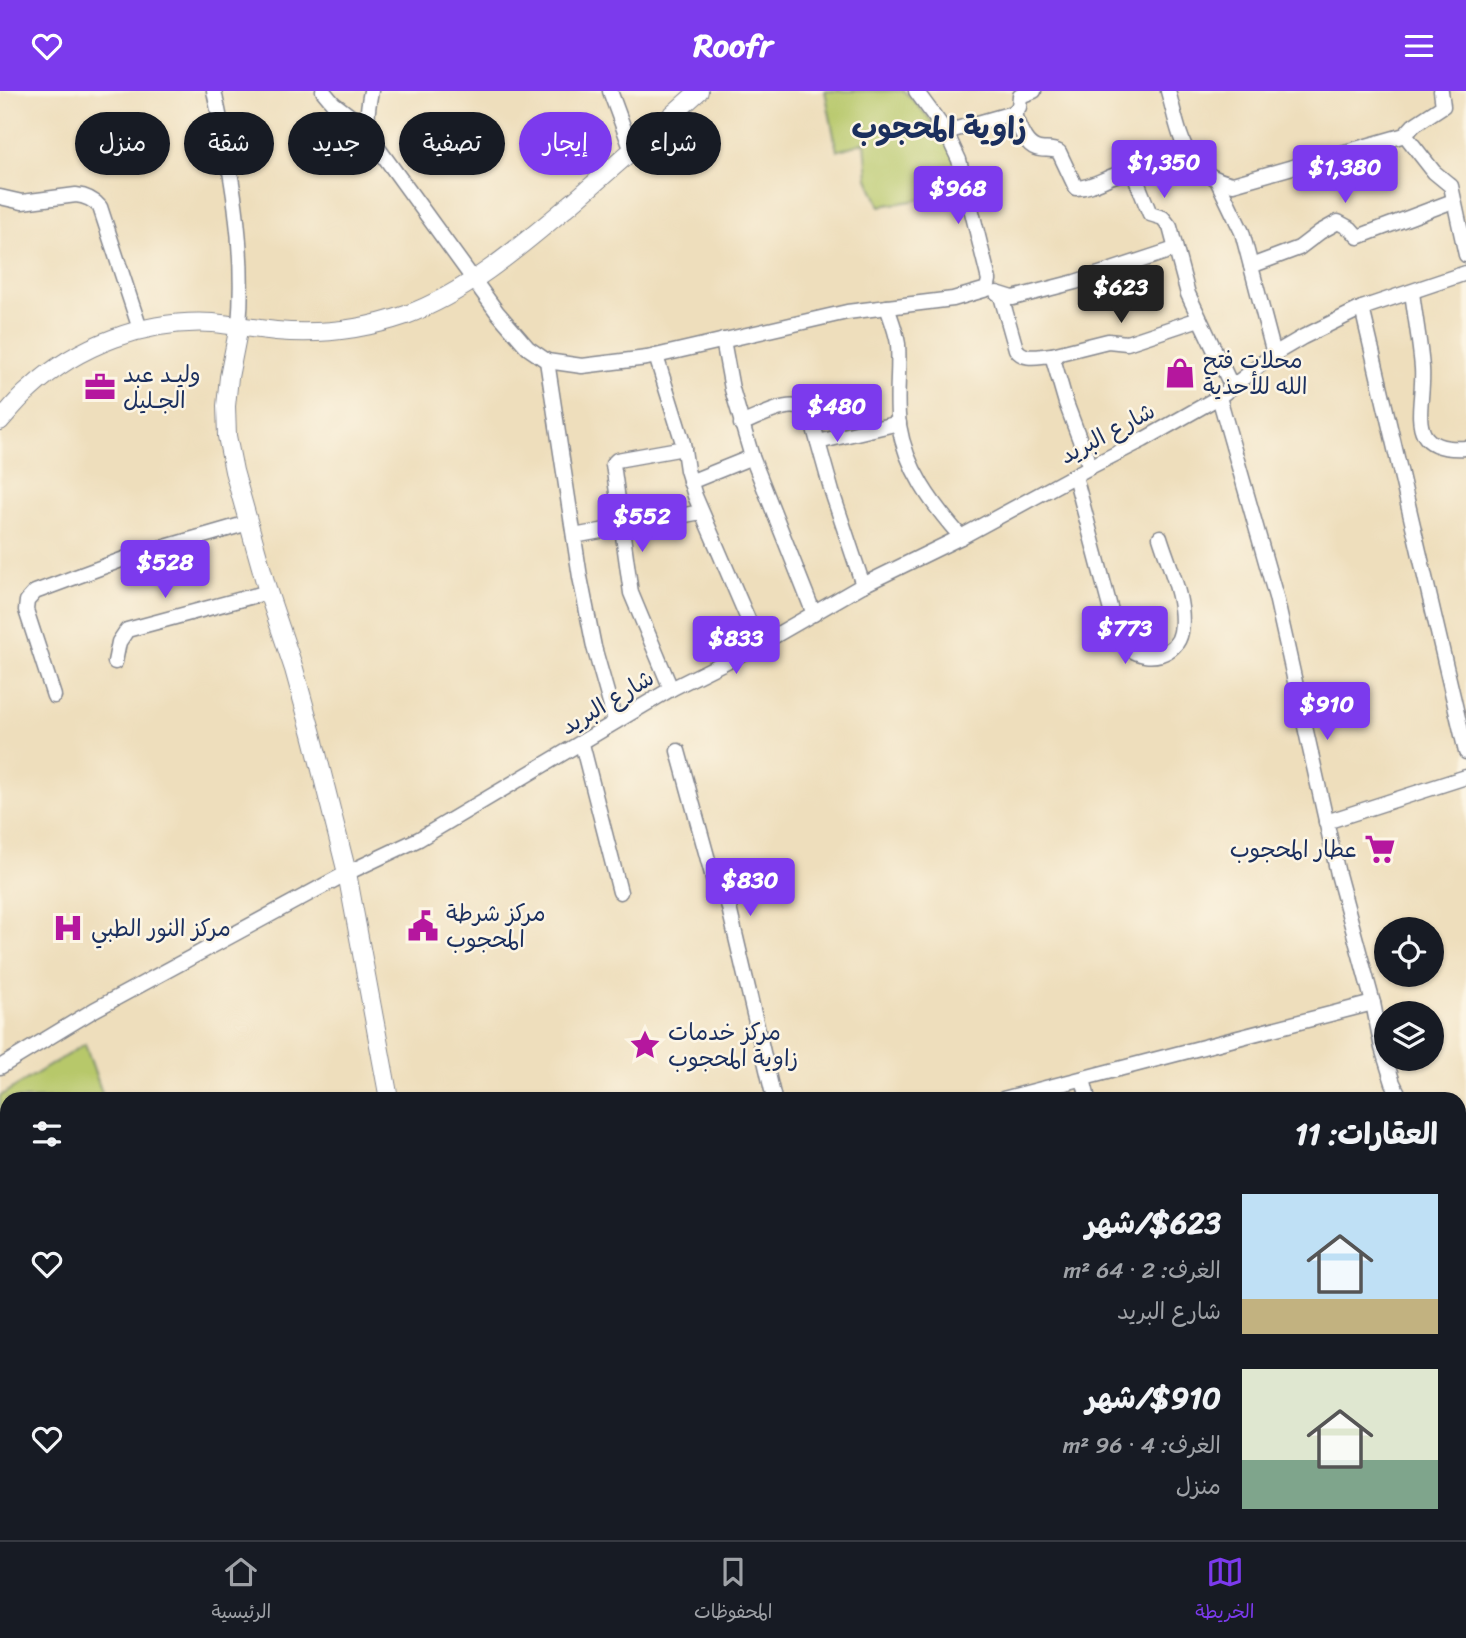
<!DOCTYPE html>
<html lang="ar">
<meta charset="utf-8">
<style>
:root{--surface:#171b24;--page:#242831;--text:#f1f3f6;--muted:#9ea1a6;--line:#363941;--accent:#7c3aed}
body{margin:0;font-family:Sriracha,"Playpen Sans Arabic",sans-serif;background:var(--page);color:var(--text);direction:rtl;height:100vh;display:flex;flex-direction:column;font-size:26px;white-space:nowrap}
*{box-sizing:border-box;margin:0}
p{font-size:23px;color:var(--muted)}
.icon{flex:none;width:38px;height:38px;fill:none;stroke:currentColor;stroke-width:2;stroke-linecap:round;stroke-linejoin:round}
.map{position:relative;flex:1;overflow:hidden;direction:ltr}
.drawer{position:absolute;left:0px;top:1001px;width:1466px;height:448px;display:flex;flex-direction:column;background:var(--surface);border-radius:21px 21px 0 0;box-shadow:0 2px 5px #0004;direction:rtl}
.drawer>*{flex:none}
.banner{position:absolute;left:21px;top:21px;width:700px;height:63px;direction:rtl;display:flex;gap:14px}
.tools{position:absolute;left:1374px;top:826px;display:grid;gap:14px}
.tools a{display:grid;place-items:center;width:70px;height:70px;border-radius:50%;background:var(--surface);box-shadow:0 2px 5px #0004;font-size:35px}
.price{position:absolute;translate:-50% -60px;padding:0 16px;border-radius:7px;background:var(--accent);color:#fff;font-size:23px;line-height:46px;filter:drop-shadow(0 2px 4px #0008)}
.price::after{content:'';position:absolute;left:50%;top:42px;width:21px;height:16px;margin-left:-10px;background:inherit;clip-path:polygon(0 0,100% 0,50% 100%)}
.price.active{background:#222;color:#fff}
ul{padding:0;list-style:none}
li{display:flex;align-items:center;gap:21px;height:175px;padding:0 28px}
li span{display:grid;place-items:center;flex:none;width:196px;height:140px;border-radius:0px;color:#555}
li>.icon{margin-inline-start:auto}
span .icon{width:84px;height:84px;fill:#fffc;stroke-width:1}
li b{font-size:30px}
h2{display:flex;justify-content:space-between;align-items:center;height:84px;padding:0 28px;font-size:30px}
.chip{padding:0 24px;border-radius:32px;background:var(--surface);box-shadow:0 2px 5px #0004;font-size:24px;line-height:63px}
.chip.active{background:var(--accent);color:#fff}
header{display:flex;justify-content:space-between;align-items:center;height:91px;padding:0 28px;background:var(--accent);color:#fff;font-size:32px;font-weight:700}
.menu{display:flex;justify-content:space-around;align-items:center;height:98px;border-top:2px solid var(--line);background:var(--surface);font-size:19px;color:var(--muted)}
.menu a{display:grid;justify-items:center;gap:4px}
.menu .active{color:var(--accent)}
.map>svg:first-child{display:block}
</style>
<header><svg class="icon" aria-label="menu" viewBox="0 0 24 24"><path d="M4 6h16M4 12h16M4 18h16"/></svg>Roofr<svg class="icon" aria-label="heart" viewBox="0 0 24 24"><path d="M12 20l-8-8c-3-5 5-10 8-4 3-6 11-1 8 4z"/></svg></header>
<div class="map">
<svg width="1466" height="1449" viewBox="0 0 1466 1449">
<rect width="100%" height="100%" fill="#fcf5e5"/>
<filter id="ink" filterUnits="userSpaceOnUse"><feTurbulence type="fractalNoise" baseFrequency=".0143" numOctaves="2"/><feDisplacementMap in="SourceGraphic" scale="14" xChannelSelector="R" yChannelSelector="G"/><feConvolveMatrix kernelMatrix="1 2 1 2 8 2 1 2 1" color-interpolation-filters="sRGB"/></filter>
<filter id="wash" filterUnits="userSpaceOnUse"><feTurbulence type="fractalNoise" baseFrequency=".00686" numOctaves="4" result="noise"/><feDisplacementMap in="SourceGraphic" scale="28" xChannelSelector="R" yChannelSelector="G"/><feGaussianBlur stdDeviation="1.57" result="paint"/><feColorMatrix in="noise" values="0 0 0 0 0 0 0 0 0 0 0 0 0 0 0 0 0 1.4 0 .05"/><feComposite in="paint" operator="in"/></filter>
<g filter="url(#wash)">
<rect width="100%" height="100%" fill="#eedebc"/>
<g fill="#b7c86b" stroke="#697c64" stroke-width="2">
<path d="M 825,0 L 904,0 C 919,15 976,72 952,94 C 933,111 904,110 880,115 L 868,88 L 865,51 L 837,60 Z"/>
<path d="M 85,953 L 104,1008 L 7,1008 L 7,1353 L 0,1327 L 0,1005 Z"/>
<path d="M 31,1442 L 310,1442 L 306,1449 L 33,1449 Z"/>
</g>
</g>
<g filter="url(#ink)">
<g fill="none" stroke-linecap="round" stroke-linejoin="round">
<g stroke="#84868d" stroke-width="17">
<g id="minor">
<path d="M 214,0 C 231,77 246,156 239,235"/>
<path d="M 323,0 L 333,12 L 367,38"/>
<path d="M 371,0 C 366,25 365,35 378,57 L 497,221 L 528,257 L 547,270 L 580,486 L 594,556 L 615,630"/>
<path d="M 610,0 L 632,60"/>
<path d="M 1168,0 C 1180,42 1183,83 1233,93 L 1405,44"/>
<path d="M 1441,0 L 1443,15 L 1414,34 L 1405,44 L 1434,81 L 1451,95 L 1466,164"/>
<path d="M 1013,22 C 1019,33 1023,52 1036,57 C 1043,60 1051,57 1059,61 L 1076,97 C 1096,97 1113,80 1133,81 L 1150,123 L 1163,127 L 1170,136 L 1188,203 L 1232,296"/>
<path d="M 946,41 L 1013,22 L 1019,16 L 1020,5 L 1034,0"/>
<path d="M 1217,89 L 1242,141 L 1274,263"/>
<path d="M 0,106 L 22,111 L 76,104 C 86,105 93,108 100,116 L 140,238"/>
<path d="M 1251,175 L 1299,157 L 1320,141 L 1338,131 L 1351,138 L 1358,146 L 1453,110"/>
<path d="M 1412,201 C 1415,226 1420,251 1422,277 C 1425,316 1401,361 1466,357"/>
<path d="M 997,202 L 1013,207 L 1075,191 L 1175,158"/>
<path d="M 1001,205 L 1016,258 C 1024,270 1038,265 1052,264 L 1066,312 L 1090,376"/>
<path d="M 887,216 C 891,228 896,240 898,253 C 900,279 895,307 899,334 C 906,378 932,413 961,446"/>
<path d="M 1362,217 L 1466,661"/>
<path d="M 723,249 L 732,298 L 752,366 L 814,523"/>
<path d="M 1052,264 L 1108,250 L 1127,252 L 1199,228"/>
<path d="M 656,265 L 683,352 L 687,379 L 695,405 L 759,554"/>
<path d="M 547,270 L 582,275 L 647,267 L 847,221 L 953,208 L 987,198 L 989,189 L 959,69 L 946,41 L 916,0"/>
<path d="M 1219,306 L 1276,506 L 1338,783 L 1373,912 L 1382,957 L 1393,992 L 1401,1008"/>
<path d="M 741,333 C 760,326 794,304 810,323 L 832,401 L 863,494"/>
<path d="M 818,351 L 899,332"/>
<path d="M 1075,385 L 1115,535 C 1119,543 1122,552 1130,558 C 1148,571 1177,564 1181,541 C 1186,510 1169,475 1160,446"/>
<path d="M 690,391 L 752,366"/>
<path d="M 574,445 L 701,421"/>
<path d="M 115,571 L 119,551 L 127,539 L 268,501"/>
<path d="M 671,598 L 631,502 L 613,373 L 617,369 L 684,357"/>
<path d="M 54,605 L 26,519 L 27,510 L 35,501 L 124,468 L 248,432"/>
<path d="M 582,653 L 620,801"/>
<path d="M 678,660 L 713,787 L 726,804 L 774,1008"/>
<path d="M 1326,731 L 1466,686"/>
<path d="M 0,976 L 94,919 L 347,782 L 419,748 L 671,598 L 759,554 L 863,494 L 961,446 L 1090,376 L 1143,349 L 1219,306 L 1274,263 L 1303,246 L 1362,217 L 1466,182"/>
<path d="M 1083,988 L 1088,1008"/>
<path d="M 1003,1008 L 1373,912"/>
<path d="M 1460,1064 L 1466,1062"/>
<path d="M 1460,1106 L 1466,1118"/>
<path d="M 0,1361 L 7,1389"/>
<path d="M 20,1442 L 22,1449"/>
<path d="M 960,1442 L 961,1449"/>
<path d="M 1078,1442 L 1080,1449"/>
<path d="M 1186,1442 L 1188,1449"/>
<path d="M 356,1449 L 364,1442"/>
</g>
</g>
<g stroke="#84868d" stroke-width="20">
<g id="tertiary">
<path d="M 239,235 L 229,286 L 226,315 L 227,345 L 234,380 L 268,501 L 294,578 L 312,643 L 347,782 L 389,1008"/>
<path d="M 0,330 C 9,320 18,308 29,299 C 77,254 147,228 213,232 C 234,234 255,238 276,240 C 319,244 365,238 406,224 C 467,202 523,153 572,112 C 614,75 657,38 699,0"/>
<path d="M 490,1442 L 491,1449"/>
</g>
</g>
<use href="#minor" stroke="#fff" stroke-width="14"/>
<use href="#tertiary" stroke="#fff" stroke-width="18"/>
</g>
</g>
<defs>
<g id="shop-bare" transform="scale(2.415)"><path d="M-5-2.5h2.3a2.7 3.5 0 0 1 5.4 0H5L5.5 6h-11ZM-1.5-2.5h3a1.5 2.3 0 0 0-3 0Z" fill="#b5179e" stroke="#fcf5e5" stroke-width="2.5" paint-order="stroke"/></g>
<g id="office-bare" transform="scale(2.415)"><path d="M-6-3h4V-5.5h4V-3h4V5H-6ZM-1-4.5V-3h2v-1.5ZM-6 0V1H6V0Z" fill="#b5179e" stroke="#fcf5e5" stroke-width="2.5" paint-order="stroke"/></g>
<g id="supermarket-bare" transform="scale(2.415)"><path d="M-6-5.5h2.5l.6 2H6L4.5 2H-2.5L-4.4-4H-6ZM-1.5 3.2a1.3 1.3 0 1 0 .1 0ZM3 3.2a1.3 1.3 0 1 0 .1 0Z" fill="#b5179e" stroke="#fcf5e5" stroke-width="2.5" paint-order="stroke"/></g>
<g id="civic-bare" transform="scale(2.415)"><path d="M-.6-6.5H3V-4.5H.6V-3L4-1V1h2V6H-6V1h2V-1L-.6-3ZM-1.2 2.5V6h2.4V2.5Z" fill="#b5179e" stroke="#fcf5e5" stroke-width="2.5" paint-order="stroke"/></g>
<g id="hospital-bare" transform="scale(2.415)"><path d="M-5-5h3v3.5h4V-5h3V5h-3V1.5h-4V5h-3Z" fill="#b5179e" stroke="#fcf5e5" stroke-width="2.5" paint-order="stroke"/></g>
<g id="sight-bare" transform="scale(2.415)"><path d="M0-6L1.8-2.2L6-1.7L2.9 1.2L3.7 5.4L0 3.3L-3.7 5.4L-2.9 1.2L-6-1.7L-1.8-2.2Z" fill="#b5179e" stroke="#fcf5e5" stroke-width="2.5" paint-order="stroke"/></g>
</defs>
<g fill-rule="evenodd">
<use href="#shop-bare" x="1180" y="282"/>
<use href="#office-bare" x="100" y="296"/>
<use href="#supermarket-bare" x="1380" y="758"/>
<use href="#civic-bare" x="423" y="835"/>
<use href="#hospital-bare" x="68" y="837"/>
<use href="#sight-bare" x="645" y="954"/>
</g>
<g text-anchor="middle" stroke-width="5" stroke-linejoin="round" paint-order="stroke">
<g font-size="23" fill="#1b2f5e" stroke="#fcf5e5" text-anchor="start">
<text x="1203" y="277">محلات فتح<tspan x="1203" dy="26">الله للأحذية</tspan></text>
<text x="123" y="291">وليـد عبد<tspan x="123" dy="26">الجـليل</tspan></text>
<text x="1357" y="766" text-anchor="end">عطار المحجوب</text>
<text x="446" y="830">مركز شرطة<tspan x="446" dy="26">المحجوب</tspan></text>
<text x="91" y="845">مركز النور الطبي</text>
<text x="668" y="949">مركز خدمات<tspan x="668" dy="26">زاوية المحجوب</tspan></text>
</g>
<g font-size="23" fill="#1b2f5e" stroke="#fcf5e5">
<text transform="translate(1107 342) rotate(-28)" y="8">شارع البريد</text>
<text transform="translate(607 611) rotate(-31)" y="8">شارع البريد</text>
</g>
<g font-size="30" font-weight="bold" fill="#1b2f5e" stroke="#fcf5e5">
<text x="939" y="47">زاوية المحجوب</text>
</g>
</g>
</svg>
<div class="tools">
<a><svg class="icon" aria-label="locate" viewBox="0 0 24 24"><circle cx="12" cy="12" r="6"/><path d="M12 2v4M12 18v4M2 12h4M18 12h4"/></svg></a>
<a><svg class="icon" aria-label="layers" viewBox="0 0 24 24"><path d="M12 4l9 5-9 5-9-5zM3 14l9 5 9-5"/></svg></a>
</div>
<b class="price" style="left:1164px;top:109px">$1,350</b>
<b class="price" style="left:1345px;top:114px">$1,380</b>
<b class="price" style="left:958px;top:135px">$968</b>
<b class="price active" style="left:1121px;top:234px">$623</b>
<b class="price" style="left:837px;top:353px">$480</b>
<b class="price" style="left:642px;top:463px">$552</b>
<b class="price" style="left:165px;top:509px">$528</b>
<b class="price" style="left:1125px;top:575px">$773</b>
<b class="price" style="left:736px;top:585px">$833</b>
<b class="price" style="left:1327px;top:651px">$910</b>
<b class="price" style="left:750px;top:827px">$830</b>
<div class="banner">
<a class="chip">شراء</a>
<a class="chip active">إيجار</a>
<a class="chip">تصفية</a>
<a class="chip">جديد</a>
<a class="chip">شقة</a>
<a class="chip">منزل</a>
</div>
<section class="drawer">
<h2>العقارات: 11<svg class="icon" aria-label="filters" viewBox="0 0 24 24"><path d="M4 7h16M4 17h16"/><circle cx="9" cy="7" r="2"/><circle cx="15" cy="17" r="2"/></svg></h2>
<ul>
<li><span style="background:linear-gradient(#bfe0f5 75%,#c2b280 0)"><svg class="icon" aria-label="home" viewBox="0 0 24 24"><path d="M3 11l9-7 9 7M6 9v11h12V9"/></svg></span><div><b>$623/شهر</b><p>الغرف: 2 · 64 m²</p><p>شارع البريد</p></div><svg class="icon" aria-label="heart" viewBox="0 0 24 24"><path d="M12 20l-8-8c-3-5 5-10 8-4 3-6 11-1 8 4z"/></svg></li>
<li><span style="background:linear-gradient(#dfe7d0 65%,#7fa58c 0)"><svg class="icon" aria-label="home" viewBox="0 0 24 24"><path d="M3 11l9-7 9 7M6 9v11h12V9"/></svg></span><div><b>$910/شهر</b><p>الغرف: 4 · 96 m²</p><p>منزل</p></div><svg class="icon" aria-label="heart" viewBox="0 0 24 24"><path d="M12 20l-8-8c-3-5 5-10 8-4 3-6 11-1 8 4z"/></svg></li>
</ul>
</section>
</div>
<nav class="menu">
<a class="active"><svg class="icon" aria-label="map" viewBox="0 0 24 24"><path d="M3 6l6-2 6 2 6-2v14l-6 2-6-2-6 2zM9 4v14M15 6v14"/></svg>الخريطة</a>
<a><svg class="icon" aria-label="saved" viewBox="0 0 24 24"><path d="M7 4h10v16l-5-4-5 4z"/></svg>المحفوظات</a>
<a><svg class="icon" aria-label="home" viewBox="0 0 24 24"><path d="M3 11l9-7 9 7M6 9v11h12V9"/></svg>الرئيسية</a>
</nav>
